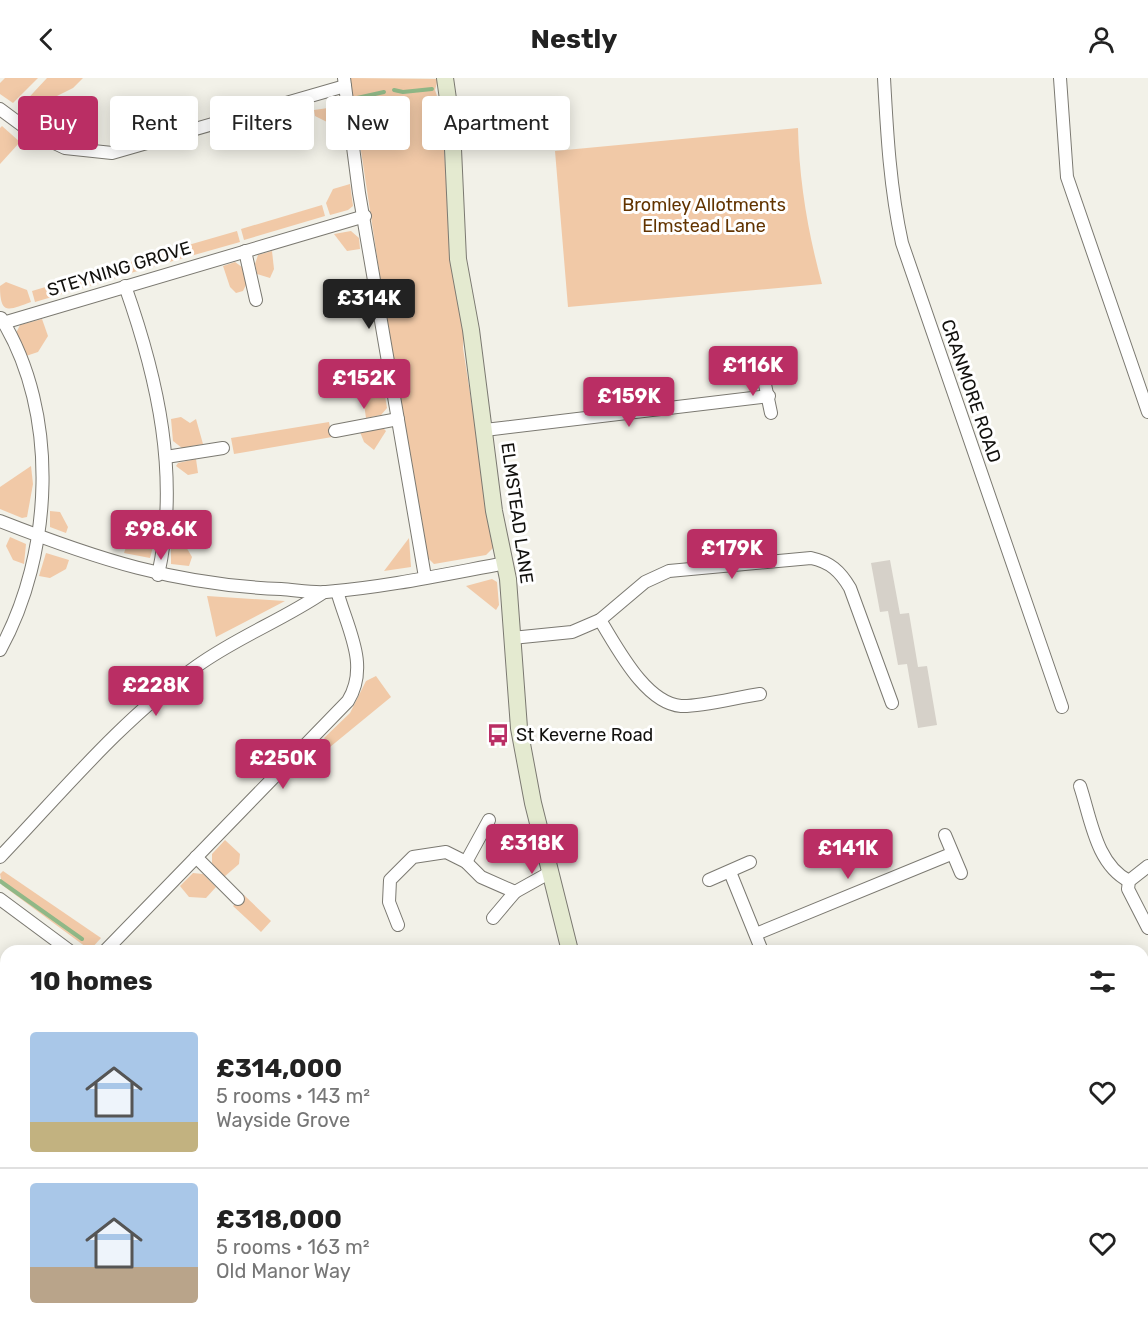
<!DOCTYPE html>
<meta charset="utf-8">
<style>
:root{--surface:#fff;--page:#f2f2f2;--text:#222;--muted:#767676;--line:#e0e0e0;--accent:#ba2e64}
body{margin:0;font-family:Rubik,sans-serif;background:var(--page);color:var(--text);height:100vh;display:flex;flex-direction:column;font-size:22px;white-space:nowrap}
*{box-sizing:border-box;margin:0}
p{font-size:20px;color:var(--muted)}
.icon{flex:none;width:33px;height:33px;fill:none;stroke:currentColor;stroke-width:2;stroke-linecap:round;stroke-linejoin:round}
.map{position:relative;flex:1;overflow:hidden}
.details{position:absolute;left:0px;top:867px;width:1149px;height:384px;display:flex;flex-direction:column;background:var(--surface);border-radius:18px 18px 0 0;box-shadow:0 3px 15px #0003}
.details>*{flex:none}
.hud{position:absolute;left:18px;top:18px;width:600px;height:54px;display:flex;gap:12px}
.price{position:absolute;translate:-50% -51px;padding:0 14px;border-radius:6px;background:var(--accent);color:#fff;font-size:20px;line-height:39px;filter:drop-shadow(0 2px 3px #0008)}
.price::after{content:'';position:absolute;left:50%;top:36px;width:18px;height:14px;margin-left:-9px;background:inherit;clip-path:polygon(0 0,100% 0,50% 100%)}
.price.active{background:#222;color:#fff}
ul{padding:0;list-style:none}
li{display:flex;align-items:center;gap:18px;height:150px;padding:0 30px}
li+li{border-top:2px solid var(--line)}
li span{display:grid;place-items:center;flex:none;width:168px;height:120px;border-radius:6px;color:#555}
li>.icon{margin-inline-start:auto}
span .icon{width:72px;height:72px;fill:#fffc;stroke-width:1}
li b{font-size:26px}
h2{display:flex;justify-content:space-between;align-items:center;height:72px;padding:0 30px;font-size:26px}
.tag{padding:0 21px;border-radius:6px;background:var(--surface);box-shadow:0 3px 15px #0003;font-size:21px;line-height:54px}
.tag.active{background:var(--accent);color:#fff}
header{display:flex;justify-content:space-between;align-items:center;height:78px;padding:0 30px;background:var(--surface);font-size:27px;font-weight:700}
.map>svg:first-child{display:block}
</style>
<header><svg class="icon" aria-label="back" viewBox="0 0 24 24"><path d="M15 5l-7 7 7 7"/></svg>Nestly<svg class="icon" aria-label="person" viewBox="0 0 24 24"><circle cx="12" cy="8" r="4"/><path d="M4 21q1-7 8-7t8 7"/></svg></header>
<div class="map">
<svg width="1148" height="1251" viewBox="0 0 1148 1251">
<rect width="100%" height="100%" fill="#f2f1e8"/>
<path fill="#e8e6d5" d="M 0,908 L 6,912 L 6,1129 L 0,1132 Z"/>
<g fill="#f1c9a7">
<path d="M 5,0 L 38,0 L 13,25 L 0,16 L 0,5 Z"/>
<path d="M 47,0 L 83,0 L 73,10 L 57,18 L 40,44 L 20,29 Z"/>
<path d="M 350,0 L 438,1 L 435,12 L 441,30 L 450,157 L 464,239 L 463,270 L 493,463 L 493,470 L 486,477 L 434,486 L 425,477 L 422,443 L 384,225 Z"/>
<path d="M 335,29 L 339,32 L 341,43 L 329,45 L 315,38 L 314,32 Z"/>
<path d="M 2,48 L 20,64 L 0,86 L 0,50 Z"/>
<path d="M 798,50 C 799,102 808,155 822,206 L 568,229 L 555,73 Z"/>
<path d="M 350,106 L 353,128 L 348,132 L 330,137 L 326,125 L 333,111 Z"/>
<path d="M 322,127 L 325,138 L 244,162 L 241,151 Z"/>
<path d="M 237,153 L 240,164 L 120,198 L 119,187 Z"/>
<path d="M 351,153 L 359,160 L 360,171 L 347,173 L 334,156 Z"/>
<path d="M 272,173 L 274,191 L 270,200 L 257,196 L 255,186 L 258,177 Z"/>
<path d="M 235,184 L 242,189 L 247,205 L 243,213 L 236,215 L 230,209 L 223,188 Z"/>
<path d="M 113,189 L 116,200 L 35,224 L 32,213 Z"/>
<path d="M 6,204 L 27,212 L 31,224 C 9,232 0,238 0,208 Z"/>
<path d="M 42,241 L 48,258 L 38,274 L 26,278 L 16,255 L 20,247 Z"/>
<path d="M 384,311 L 387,330 L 381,337 L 366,340 L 364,326 L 374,314 Z"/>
<path d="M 181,339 L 190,345 L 196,341 L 203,366 L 182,370 L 173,363 L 171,341 Z"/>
<path d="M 329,344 L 332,359 L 234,376 L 231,360 Z"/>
<path d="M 383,350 L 386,353 L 374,372 L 364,364 L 360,354 Z"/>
<path d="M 196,381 L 198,395 L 188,397 L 176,388 L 178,385 Z"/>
<path d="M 31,388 L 33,406 L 27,439 L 22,440 L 0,431 L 0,409 Z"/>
<path d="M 50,433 L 60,434 L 68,449 L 66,455 L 50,449 Z"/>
<path d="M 157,454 L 150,480 L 124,475 L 131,455 Z"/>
<path d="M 10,459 L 26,466 L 24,486 L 13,482 L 6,468 Z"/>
<path d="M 409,460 L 411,489 L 384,493 Z"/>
<path d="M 171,467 L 185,467 L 192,479 L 189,488 L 171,486 Z"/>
<path d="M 46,475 L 69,482 L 66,491 L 50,500 L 39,498 Z"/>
<path d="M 492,501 L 497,504 L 499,527 L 496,532 L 466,508 Z"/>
<path d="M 207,518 L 285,523 L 216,559 Z"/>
<path d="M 376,598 L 391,619 L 330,669 L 324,660 L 350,635 L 366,603 Z"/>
<path d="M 225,762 L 240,776 L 239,786 L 224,799 L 212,785 L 212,776 Z"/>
<path d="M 3,793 L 101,860 L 90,872 L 2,807 L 0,796 Z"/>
<path d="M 193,795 L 203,796 L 216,809 L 206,820 L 189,819 L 180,808 Z"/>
<path d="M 244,817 L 271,843 L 261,854 L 233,828 Z"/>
<path d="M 6,1133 L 6,1245 L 675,1245 L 677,1251 L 0,1251 L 0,1135 Z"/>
</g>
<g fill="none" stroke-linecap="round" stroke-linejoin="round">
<g stroke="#90b887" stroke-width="4">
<path d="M 394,12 L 403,14 L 432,11"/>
<path d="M 357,20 L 384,14"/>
<path d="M 0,803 L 82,861"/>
</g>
</g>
<path fill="#d6d1c9" d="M 890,482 L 900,536 L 909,535 L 918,589 L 927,588 L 937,647 L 918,650 L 907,586 L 898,587 L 888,533 L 880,534 L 871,485 Z"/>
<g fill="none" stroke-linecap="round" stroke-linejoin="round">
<g stroke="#7b7971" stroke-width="14">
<g id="street">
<path d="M 344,0 L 359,115 L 425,499"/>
<path d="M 884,0 C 887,56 890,110 902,165 L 1062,629"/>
<path d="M 1060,0 L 1067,99 L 1148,334"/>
<path d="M 0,31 L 31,54 L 65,70 L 112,75 L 345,8"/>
<path d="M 245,173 L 256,222"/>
<path d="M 125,208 C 158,301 180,399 158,497"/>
<path d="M 3,245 L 365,138"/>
<path d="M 763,297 L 771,335"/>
<path d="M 485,352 L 769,318"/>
<path d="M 335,353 L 398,341"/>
<path d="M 166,379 L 223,370"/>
<path d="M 0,443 C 97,481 176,507 281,511 C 296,512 312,515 326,514 C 387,509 446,496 506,485"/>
<path d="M 600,542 C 617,569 645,625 681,628 C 701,629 738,619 760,616"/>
<path d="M 512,560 L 572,554 L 600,542 L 645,504 L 669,493 L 811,480 C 830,484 840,493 850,510 L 892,625"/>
<path d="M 0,572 C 53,476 60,335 1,240"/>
<path d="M 1080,708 C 1091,741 1096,786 1129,803"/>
<path d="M 945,757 L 961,795"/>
<path d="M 0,779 C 63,713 122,641 197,588 C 237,559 283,542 324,514"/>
<path d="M 196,779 L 238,821"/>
<path d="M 466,784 L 489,742"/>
<path d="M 1148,788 L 1129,803 L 1128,811 L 1148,850"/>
<path d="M 730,794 L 762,873"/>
<path d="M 709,802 L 750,784"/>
<path d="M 0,821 L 70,873"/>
<path d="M 493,840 L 515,814"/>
<path d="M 398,847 L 389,824 L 390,802 L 413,779 L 446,774 L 466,784 L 481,799 L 515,814 L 549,795"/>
<path d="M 756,856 L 951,776"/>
<path d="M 105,873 L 348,623 C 370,587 347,550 337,513"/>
<path d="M 909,1245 L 912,1251"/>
</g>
</g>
<g stroke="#7b7971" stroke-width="18">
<g id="secondary">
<path d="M 445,0 L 452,49 L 458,181 L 471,252 L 494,433 L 508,501 L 519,650 L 533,725 L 570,873"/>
<path d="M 717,1245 L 721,1251"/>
</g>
</g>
<use href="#street" stroke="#fff" stroke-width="12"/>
<use href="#secondary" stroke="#e4ead0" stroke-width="16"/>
</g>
<defs>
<g id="bus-bare" transform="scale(1.8)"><path d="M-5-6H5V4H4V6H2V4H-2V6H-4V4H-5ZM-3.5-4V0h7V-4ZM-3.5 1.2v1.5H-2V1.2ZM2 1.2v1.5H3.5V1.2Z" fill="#ba2e64" stroke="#fff" stroke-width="2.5" paint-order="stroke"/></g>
</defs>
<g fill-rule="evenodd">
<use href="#bus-bare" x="498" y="657"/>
</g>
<g text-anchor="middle" stroke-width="6" stroke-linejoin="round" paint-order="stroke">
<g font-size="18" fill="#623400" stroke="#fff">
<text x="704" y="133">Bromley Allotments<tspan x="704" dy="21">Elmstead Lane</tspan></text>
</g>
<g font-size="18" fill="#12110e" stroke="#fff">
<text transform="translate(119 191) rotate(-17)" y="6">STEYNING GROVE</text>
<text transform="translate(971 313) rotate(71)" y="6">CRANMORE ROAD</text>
<text transform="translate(517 435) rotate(82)" y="6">ELMSTEAD LANE</text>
</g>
<g font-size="18" fill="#12110e" stroke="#fff" text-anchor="start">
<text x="516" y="663">St Keverne Road</text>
</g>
</g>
</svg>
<b class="price active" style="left:369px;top:252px">£314K</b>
<b class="price" style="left:753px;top:319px">£116K</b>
<b class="price" style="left:364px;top:332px">£152K</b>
<b class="price" style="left:629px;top:350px">£159K</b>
<b class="price" style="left:161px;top:483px">£98.6K</b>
<b class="price" style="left:732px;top:502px">£179K</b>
<b class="price" style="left:156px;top:639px">£228K</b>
<b class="price" style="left:283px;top:712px">£250K</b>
<b class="price" style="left:532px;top:797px">£318K</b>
<b class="price" style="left:848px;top:802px">£141K</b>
<div class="hud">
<a class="tag active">Buy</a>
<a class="tag">Rent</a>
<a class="tag">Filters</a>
<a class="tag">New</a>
<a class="tag">Apartment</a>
</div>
<section class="details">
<h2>10 homes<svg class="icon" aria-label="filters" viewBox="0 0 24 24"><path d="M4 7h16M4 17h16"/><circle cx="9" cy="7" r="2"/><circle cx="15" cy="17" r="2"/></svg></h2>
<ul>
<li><span style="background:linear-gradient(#a9c7e8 75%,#c2b280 0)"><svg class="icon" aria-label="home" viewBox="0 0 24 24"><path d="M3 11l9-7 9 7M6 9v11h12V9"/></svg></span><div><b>£314,000</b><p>5 rooms · 143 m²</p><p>Wayside Grove</p></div><svg class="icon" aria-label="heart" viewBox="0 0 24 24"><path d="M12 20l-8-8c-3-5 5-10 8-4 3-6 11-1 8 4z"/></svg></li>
<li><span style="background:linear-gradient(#a9c7e8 70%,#b9a48a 0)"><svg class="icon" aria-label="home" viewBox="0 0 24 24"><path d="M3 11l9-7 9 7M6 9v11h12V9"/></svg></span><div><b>£318,000</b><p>5 rooms · 163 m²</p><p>Old Manor Way</p></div><svg class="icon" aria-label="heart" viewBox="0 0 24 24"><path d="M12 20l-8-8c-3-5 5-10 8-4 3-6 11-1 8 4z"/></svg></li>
</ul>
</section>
</div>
